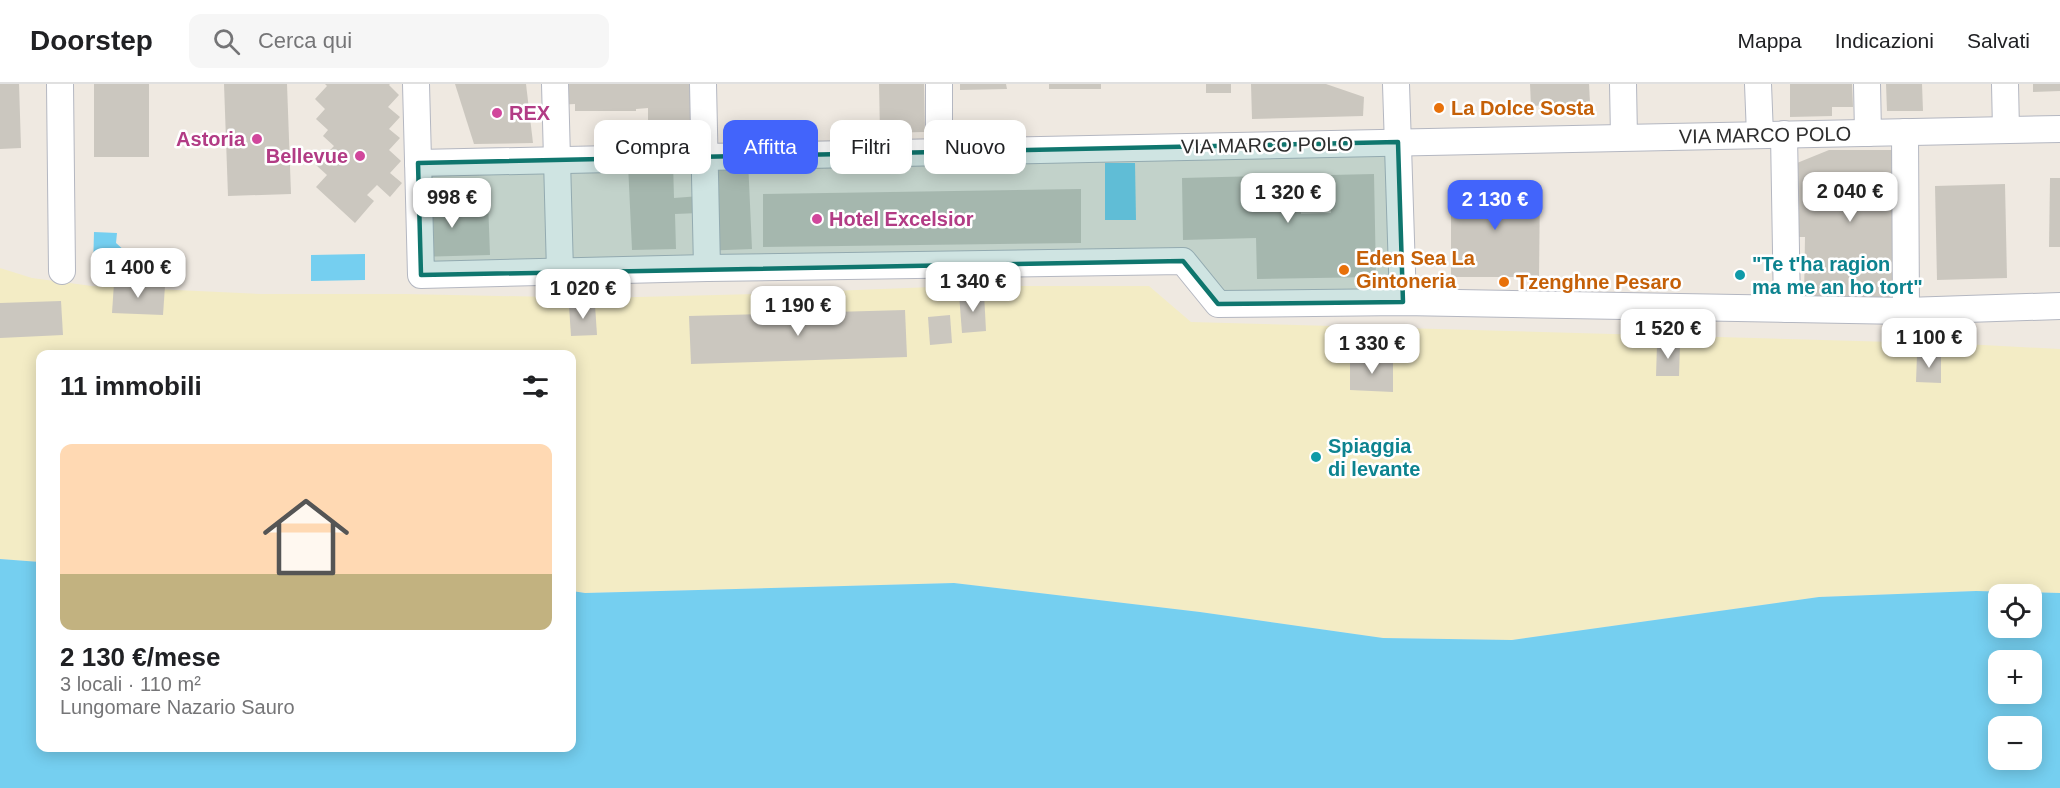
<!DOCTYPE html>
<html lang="it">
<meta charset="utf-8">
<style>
:root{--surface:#fff;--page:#f6f6f6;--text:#202124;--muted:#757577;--line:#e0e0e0;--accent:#4264fb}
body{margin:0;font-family:Arial,sans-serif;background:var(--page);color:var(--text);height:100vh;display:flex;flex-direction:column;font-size:22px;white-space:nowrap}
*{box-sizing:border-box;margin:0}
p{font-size:20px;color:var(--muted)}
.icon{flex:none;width:33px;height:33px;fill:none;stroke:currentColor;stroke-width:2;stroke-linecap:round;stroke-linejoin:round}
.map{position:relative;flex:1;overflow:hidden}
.panel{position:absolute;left:36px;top:266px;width:540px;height:402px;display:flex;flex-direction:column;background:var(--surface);border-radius:12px;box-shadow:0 3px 15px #0003}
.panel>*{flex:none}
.banner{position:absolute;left:594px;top:36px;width:570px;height:54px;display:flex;gap:12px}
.controls{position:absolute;left:1988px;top:500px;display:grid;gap:12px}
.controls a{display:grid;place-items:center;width:54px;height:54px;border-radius:12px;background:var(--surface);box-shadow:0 3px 15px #0003;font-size:30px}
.price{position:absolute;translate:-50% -51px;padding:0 14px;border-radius:12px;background:#fff;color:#222;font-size:20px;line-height:39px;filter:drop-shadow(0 2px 3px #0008)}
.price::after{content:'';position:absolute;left:50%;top:36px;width:18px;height:14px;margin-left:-9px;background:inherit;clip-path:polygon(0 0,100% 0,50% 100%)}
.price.active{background:var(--accent);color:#fff}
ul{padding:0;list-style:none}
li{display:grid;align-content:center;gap:12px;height:318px;padding:0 24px}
li span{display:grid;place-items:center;height:186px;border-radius:12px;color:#555}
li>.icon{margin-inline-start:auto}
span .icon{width:108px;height:108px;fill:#fffc;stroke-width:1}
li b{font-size:26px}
h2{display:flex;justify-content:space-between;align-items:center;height:72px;padding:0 24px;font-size:26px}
.chip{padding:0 21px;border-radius:12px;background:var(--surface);box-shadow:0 3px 15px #0003;font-size:21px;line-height:54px}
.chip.active{background:var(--accent);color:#fff}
header{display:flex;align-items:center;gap:36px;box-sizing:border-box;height:84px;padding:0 30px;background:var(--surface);border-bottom:2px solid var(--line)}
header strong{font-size:28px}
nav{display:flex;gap:33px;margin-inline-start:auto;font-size:21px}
.search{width:420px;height:54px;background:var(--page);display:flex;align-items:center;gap:15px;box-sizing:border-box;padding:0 21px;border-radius:12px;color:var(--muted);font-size:22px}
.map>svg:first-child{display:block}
</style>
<header>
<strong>Doorstep</strong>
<div class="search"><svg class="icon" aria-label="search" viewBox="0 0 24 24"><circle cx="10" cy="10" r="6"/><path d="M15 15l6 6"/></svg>Cerca qui</div>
<nav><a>Mappa</a><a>Indicazioni</a><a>Salvati</a></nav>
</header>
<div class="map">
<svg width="2060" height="704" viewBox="0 0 2060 704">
<rect width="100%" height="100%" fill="#efe9e1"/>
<path fill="#f3ecc5" d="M 0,184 L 32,194 L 92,202 L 261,210 L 405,210 L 599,214 L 756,210 L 958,202 L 1149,202 L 1191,238 L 1964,260 L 2060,265 L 2060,509 L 1976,507 L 1819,513 L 1512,556 L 1383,554 L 1200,528 L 954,499 L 585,509 L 572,507 L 572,270 L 40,270 L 40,478 L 0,475 Z"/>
<g fill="#75cff0" fill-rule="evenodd">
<path d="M 1105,79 L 1135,79 L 1136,136 L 1105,136 Z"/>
<path d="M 94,148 L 117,149 L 116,159 L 126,168 L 139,170 L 138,186 L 93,185 Z"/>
<path d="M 365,170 L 365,196 L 311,197 L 311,171 Z"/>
<path d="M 0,475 L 40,478 L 40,663 L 572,663 L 572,507 L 585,509 L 954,499 L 1200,528 L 1383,554 L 1512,556 L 1819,513 L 1976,507 L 2060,509 L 2060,704 L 0,704 ZM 1998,510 L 2031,510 L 2031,543 L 1998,543 ZM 1998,576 L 2031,576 L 2031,609 L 1998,609 ZM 1998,642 L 2031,642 L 2031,675 L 1998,675 Z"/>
</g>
<g fill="#cbc7bf">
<path d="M 0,0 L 19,0 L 21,64 L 0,65 Z"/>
<rect x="94" y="0" width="55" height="73"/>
<path d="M 224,0 L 287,0 L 291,110 L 228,112 Z"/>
<path d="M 325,0 L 390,0 L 389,1 L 399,11 L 388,23 L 400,33 L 389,45 L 400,54 L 389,66 L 401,77 L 390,89 L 402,99 L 390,113 L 377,101 L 367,111 L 374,117 L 355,139 L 316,103 L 327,91 L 316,81 L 334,62 L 323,52 L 328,46 L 316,35 L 325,25 L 315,15 L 327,2 Z"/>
<path d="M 455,0 L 526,0 L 533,59 L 474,60 Z"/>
<path d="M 553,0 L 701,0 L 702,55 L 648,56 L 648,24 L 636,25 L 636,27 L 575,27 L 575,20 L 554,21 Z"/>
<path d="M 879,0 L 924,0 L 925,48 L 880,49 Z"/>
<path d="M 960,0 L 1006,0 L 1007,5 L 960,6 Z"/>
<rect x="1049" y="0" width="52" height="5"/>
<rect x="1206" y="0" width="25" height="9"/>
<path d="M 1251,0 L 1326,0 L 1364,13 L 1363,32 L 1252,35 Z"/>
<path d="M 1530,0 L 1589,0 L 1590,19 L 1531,22 Z"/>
<path d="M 1790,0 L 1852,0 L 1853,23 L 1832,23 L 1832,32 L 1790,33 Z"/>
<path d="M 1886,0 L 1922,0 L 1923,27 L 1887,27 Z"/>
<path d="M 2033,0 L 2060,0 L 2060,7 L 2033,8 Z"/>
<path d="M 1829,66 L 1901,66 L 1900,157 L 1889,216 L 1804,216 L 1805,153 L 1796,153 L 1797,79 Z"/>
<path d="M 748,76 L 752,165 L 700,167 L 699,129 L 675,130 L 676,165 L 632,166 L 628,80 L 673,78 L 674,114 L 700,112 L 699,78 Z"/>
<path d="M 1374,90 L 1376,193 L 1257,195 L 1256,154 L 1183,156 L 1182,94 L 1301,91 L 1301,130 L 1331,129 L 1330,91 Z"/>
<path d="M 2050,94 L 2060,94 L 2060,163 L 2049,163 Z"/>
<path d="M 2005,100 L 2007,194 L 1937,196 L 1935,102 Z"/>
<path d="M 1451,101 L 1540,101 L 1539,193 L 1451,193 Z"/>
<path d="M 1081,105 L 1081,159 L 763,163 L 763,110 Z"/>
<path d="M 488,117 L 490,171 L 416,173 L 415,119 Z"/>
<path d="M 114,199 L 165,202 L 163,231 L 112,229 Z"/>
<path d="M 984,209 L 986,247 L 962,249 L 959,210 Z"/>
<path d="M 61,217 L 63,251 L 0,254 L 0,219 Z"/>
<path d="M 595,221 L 597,251 L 571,252 L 569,222 Z"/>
<path d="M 905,226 L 907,273 L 691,280 L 689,232 Z"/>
<path d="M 950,231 L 952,259 L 930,261 L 928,233 Z"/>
<path d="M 1657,261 L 1680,261 L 1679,292 L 1656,292 Z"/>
<path d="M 1917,271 L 1941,271 L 1941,299 L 1916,298 Z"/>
<path d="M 1350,275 L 1393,276 L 1393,308 L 1350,306 Z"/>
</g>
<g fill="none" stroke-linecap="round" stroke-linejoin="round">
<g stroke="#b4b7c1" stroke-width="28">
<g id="minor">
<path d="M 60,0 L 62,187"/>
<path d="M 416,0 L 421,191 L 707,184 L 1183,177 L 1218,220 L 1403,218 L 1906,227 L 2060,222"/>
<path d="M 555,0 L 560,188"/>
<path d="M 703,0 L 707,184"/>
<path d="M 939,0 L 939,68"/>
<path d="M 1396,0 L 1403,218"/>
<path d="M 1623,0 L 1624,53"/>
<path d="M 1758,0 L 1760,51"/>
<path d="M 1867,0 L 1868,49"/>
<path d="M 2005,0 L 2006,46"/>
<path d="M 1905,48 L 1906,227"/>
<path d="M 1784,50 L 1787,225"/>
<path d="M 418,79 L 2060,45"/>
</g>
</g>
<use href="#minor" stroke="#fff" stroke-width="26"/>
</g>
<path fill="#0f766e" fill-opacity="0.2" stroke="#0f766e" stroke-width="4.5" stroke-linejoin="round" d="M 1398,58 L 1403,218 L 1218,220 L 1183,177 L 421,191 L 418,79 Z"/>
<g fill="#e8710a" stroke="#fff" stroke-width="2">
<circle cx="1439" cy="24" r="6"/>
<circle cx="1344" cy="186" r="6"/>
<circle cx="1504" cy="198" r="6"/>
</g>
<g fill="#d1479c" stroke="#fff" stroke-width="2">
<circle cx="497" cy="29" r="6"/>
<circle cx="257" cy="55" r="6"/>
<circle cx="360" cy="72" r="6"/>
<circle cx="817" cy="135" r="6"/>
</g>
<g fill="#0f9aa8" stroke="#fff" stroke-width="2">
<circle cx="1740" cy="191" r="6"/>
<circle cx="1316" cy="373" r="6"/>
</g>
<g text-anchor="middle" stroke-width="5" stroke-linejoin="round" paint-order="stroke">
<g font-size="20" font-weight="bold" fill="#c56008" stroke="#fff" text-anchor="start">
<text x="1451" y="31">La Dolce Sosta</text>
<text x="1356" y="181">Eden Sea La<tspan x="1356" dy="23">Gintoneria</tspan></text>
<text x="1516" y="205">Tzenghne Pesaro</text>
</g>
<g font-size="20" font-weight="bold" fill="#b23c85" stroke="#fff" text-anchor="start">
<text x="509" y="36">REX</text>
<text x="245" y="62" text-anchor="end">Astoria</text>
<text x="348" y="79" text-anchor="end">Bellevue</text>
<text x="829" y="142">Hotel Excelsior</text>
</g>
<g font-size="20" fill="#2e2e2e" stroke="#fff">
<text transform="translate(1765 51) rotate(-1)" y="7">VIA MARCO POLO</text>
<text transform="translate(1267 61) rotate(-1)" y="7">VIA MARCO POLO</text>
</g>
<g font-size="20" font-weight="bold" fill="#0d838f" stroke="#fff" text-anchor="start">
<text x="1752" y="187">"Te t'ha ragion<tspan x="1752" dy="23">ma me an ho tort"</tspan></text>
<text x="1328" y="369">Spiaggia<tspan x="1328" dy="23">di levante</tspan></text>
</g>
</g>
</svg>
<div class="controls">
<a><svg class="icon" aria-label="locate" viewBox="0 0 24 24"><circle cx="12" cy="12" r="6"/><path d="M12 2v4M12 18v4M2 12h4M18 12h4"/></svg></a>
<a>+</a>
<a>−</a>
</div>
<b class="price" style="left:1850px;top:139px">2 040 €</b>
<b class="price" style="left:1288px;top:140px">1 320 €</b>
<b class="price" style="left:452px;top:145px">998 €</b>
<b class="price active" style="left:1495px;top:147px">2 130 €</b>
<b class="price" style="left:138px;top:215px">1 400 €</b>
<b class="price" style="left:973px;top:229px">1 340 €</b>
<b class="price" style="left:583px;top:236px">1 020 €</b>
<b class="price" style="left:798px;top:253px">1 190 €</b>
<b class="price" style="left:1668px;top:276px">1 520 €</b>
<b class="price" style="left:1929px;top:285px">1 100 €</b>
<b class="price" style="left:1372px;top:291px">1 330 €</b>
<div class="banner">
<a class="chip">Compra</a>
<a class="chip active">Affitta</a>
<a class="chip">Filtri</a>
<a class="chip">Nuovo</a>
</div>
<section class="panel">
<h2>11 immobili<svg class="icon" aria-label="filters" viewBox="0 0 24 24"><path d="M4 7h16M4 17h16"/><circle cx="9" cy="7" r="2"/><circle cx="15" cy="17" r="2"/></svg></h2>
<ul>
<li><span style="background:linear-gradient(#ffd9b3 70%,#c2b280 0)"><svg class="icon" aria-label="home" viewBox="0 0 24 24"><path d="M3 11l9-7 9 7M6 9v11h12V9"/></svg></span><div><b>2 130 €/mese</b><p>3 locali · 110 m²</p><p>Lungomare Nazario Sauro</p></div></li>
</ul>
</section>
</div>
